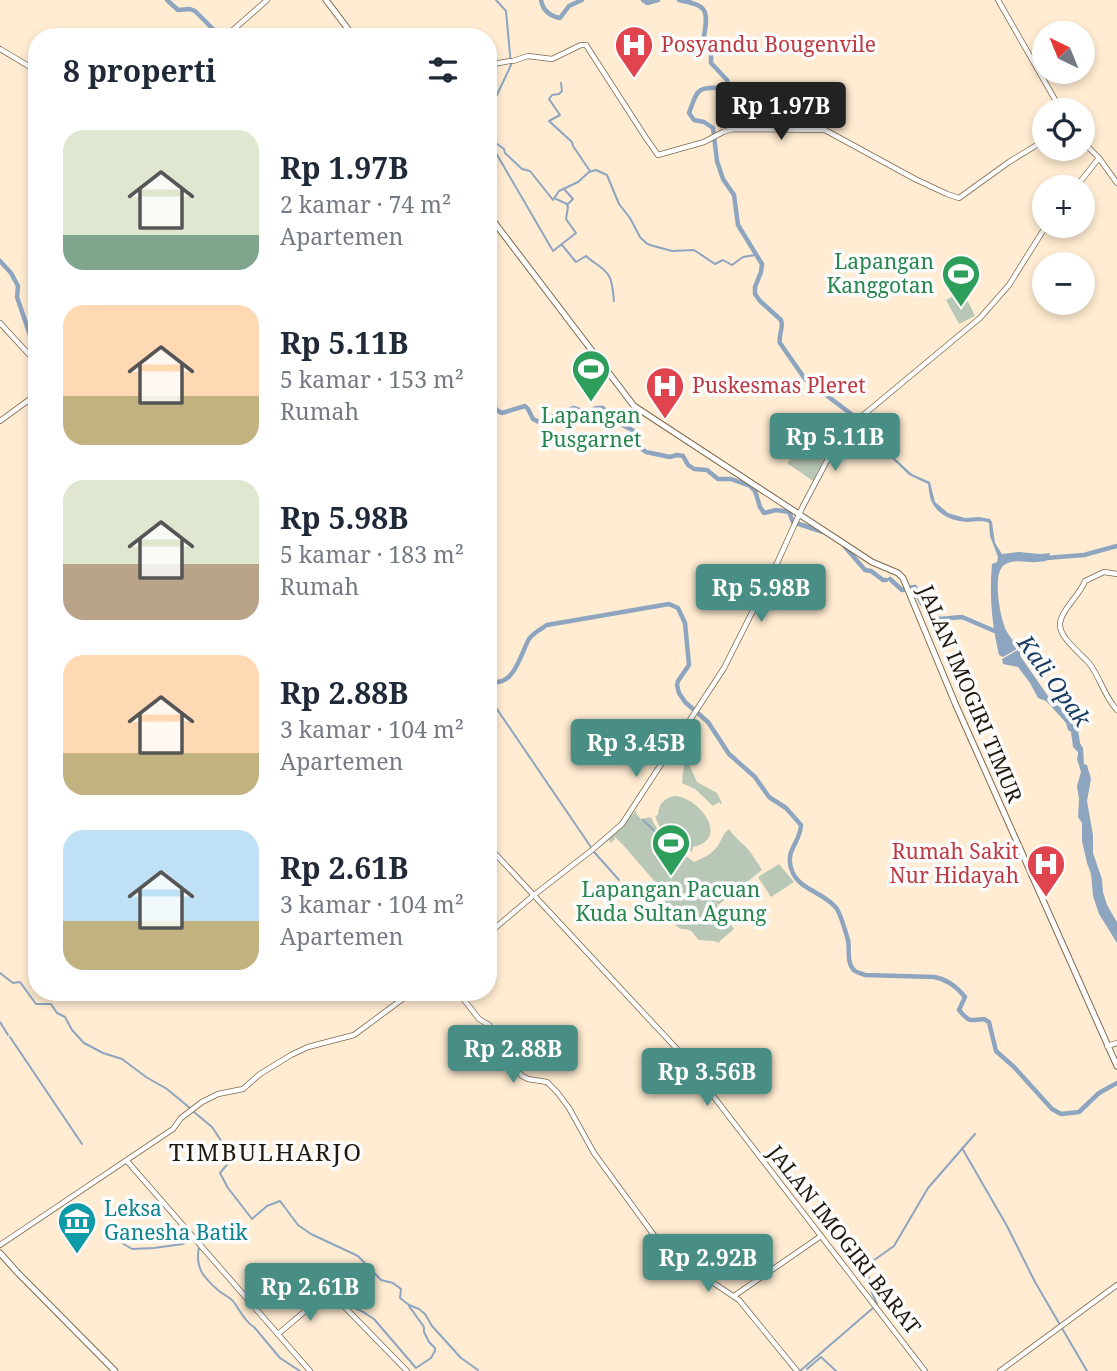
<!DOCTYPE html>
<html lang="id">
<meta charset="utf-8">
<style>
:root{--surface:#fff;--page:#f6f6f7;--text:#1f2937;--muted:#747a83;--accent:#488e85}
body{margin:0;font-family:"Noto Serif",serif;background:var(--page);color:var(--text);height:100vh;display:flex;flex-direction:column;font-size:26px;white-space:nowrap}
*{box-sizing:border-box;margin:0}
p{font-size:23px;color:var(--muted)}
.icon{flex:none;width:38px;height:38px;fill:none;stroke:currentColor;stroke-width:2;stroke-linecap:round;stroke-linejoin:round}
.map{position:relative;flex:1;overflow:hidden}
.drawer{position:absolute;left:28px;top:28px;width:469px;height:973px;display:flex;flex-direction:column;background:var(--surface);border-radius:28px;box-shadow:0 4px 10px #0003}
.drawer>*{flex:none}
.needle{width:46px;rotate:317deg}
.tools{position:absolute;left:1032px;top:21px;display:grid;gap:14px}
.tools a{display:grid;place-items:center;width:63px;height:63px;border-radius:50%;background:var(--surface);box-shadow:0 4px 10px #0003;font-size:35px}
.price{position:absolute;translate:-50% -60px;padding:0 16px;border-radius:7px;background:var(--accent);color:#fff;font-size:23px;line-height:46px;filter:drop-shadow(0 2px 4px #0008)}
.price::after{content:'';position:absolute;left:50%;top:42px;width:21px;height:16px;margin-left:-10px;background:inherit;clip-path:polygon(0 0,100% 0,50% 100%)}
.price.on{background:#222;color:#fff}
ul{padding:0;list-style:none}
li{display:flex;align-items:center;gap:21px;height:175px;padding:0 35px}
li span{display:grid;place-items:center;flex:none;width:196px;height:140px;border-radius:21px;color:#555}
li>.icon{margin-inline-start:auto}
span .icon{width:84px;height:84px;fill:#fffc;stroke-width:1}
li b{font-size:30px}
h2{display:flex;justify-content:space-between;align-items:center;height:84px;padding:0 35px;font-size:30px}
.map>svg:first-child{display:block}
</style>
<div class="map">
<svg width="1117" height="1371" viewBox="0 0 1117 1371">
<rect width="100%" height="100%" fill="#ffecd2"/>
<g fill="#b9c8b6">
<path d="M 963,291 L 975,316 L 959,324 L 946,300 Z"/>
<path d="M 809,449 L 824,459 L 813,481 L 787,463 L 799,450 Z"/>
<path d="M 686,757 L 697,782 L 717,793 L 722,803 L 721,804 L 720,804 L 720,802 L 713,806 L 695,789 L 682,783 L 683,772 Z"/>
<path d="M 674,796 C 698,796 732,839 693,847 L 692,852 C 688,849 682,848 677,845 C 664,838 659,827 655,816 L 658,815 C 658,805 664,798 674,796 Z"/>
<path d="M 636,810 L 637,815 L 641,819 L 651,817 C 661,841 675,847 694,862 C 702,858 709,856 715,849 C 722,842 721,835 729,829 C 734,836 739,841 745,846 C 752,853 757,862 762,870 L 718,905 L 708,892 L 734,929 L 720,941 L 719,943 L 714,941 L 699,940 C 690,931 695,930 681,929 L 675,925 L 670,917 L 672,915 L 663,904 L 665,902 L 661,894 L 662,890 L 624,846 L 614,836 L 615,839 L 611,843 L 609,840 L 595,851 L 594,850 L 631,813 L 633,814 Z"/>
<path d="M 779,864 L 794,882 L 771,897 L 758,877 Z"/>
</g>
<g fill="#8ea5c0">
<path d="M 855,414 L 865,423 L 865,427 L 875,440 L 912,474 L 930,482 L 935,502 L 948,513 L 965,518 L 979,517 L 990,519 L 992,522 L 995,543 L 1002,554 L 1019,552 L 1040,554 L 1050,553 L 1048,560 C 1045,561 1041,562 1037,562 C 1026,563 1014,558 1004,565 C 992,574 1000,617 1006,630 C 1009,636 1014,642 1020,647 L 1003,657 L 999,655 C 992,625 989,595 992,564 L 997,562 L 998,557 L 990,536 L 989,523 C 982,520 975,522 967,522 C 952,521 937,515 931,500 C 929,495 929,489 928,484 L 909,475 L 867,434 L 854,416 Z"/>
<path d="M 1021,648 L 1024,651 L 1020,654 L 1021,657 L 1050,699 L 1062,709 L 1078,729 L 1080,743 L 1083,748 L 1084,764 L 1087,765 L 1091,779 L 1087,801 L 1093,835 L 1093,853 L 1102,879 L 1103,892 L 1107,905 L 1117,922 L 1117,943 L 1099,914 L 1093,896 L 1091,874 L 1087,863 L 1082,841 L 1082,823 L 1078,817 L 1079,799 L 1077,786 L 1081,772 L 1077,759 L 1078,755 L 1078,752 L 1073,747 L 1071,732 L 1068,730 L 1066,723 L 1060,716 L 1046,701 L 1038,698 L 1030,683 L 1018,667 L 1003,664 L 1002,659 Z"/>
</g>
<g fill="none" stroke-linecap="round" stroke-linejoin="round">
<g stroke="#8ea5c0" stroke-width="2">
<path d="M 688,1 L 691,0"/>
<path d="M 561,83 L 562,91 L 559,94 L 552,95 L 549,99 L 560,115 L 549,121 L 572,142 L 573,146 L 590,171"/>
<path d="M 488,114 L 511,65 L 506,11 L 496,0"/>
<path d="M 488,145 L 493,141 L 504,149 L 505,153 L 522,169 L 530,171 L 553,200 L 559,191 L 578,182 L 589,172 L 596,170 L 607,175 L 619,204 L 630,218 L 640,237 L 646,243 L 650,245 L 672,251 L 694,250 L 715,264 L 723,260 L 732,265 L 743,257 L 755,255"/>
<path d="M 490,145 L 496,153 L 553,251 L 576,233 L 566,219 L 568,207 L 567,205 L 573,199 L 564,189"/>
<path d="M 556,199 L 567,204"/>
<path d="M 562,245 L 576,262 L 586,256 C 593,263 604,267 609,276 C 613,283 613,294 614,301"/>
<path d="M 488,696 L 595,853 L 619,880"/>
<path d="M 643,820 L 667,843 L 678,850"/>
<path d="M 0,973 L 13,983 L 20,982 L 36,1004 L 51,1004 L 57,1013 L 65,1017 L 72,1030 L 84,1043 L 103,1053 L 122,1059 L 146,1077 L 167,1089 L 190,1108"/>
<path d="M 0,1022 L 8,1035"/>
<path d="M 10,1037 L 82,1144"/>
<path d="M 194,1112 L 212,1127 L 222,1142 L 231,1147 L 235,1155 L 220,1173 L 228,1188 L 252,1219 L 267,1206 L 280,1201 L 298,1225 L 311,1234 L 358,1256 L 381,1280 L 393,1283 L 401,1289 L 400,1298 L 409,1305 L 419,1309 L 425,1314 L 432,1326 L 461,1358 L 478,1370"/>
<path d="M 962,1148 L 1007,1226 L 1035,1282 L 1087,1371"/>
<path d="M 122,1243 L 132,1249 L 154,1248 L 183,1244 L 190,1237"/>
<path d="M 199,1247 C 195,1268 203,1277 219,1291 C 223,1294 229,1297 233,1301 C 240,1310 244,1321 254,1327 L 280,1358 L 300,1371"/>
<path d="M 877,1304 L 870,1288 L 867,1265 L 894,1246 L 928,1188 L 975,1134"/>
<path d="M 354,1308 C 362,1310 367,1315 374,1319 L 416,1368 L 431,1358 L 435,1351 L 435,1348 L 429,1342 L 424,1332 L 424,1327 L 409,1306"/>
<path d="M 807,1369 L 821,1357 L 836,1371"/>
<path d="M 800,1371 L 873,1308"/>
</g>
<g stroke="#8ea5c0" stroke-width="4.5">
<path d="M 167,0 L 178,10 L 190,9 L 195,11 L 221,37"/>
<path d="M 541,0 C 543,11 550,16 560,18 L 569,6 L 582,0"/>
<path d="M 643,0 L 647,3 L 658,0"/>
<path d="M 679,0 C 706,6 709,8 704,36 L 711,48 L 711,63 L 727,80 L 728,83 L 723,88 C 697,87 698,88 689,113 L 694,120 L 704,122 L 713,128 L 717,161 L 723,179 L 734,195 L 738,225 L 762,264 L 761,272 L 755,287 L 755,294 L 760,301 L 781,320 C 784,328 778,335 780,343 L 805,379 L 859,420"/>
<path d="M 274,37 L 276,37"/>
<path d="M 0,261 L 11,273 L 18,286 L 17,297 L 33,344 L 37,349"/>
<path d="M 488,391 C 491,401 492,409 502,413 L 525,406 L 528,409 L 533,419 L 539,422 L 573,408 L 586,412 L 596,408 L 603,408 L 617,422 L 634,431 L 642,449 L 646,452 L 670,457 L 677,455 L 683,456 L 688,465 L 694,469 L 707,470 L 718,479 L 731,479 L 750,486 L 755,491 L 760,507 L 764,513 L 776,510 L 789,512 L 793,522 L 823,532"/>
<path d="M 845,547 L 865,570 L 871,571 L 883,580 L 886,580"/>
<path d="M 1046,558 L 1084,555 L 1117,546"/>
<path d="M 890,579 L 902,590 L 907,589"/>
<path d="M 909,588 L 915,587 L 918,595"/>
<path d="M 918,596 L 922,604 L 933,616 L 939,619 L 962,617 L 997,632"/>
<path d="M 488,680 C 513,691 520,655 529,639 C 533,633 541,629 547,625 L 669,604 L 678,608 L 685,623 L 689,665 L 678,681 L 677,685 L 679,693 L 685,702 L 708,722 L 729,754 L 755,777 L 769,797 L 786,808 L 801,825 C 800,844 784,850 792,871 C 799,890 826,893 837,909 C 842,918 845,930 848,940 C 850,949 846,964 855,971 C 856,972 863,974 865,975 L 934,977 C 947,979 957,987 965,997 L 959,1010 C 969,1022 970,1021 984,1019 L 989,1022 L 996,1051 L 1014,1067 L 1052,1109 L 1061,1114 L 1079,1112 L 1099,1093 L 1117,1083"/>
</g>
<g stroke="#7e6a4d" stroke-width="6">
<g id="secondary">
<path d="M 998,0 L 1061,110"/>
<path d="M 225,37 L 267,0"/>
<path d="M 0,49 L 37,71"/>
<path d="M 513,61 L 528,56 L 552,59 L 581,45 L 586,45 L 646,138 L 658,155 L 704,142 L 723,132 L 733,129 L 825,130 L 915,179 L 947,194 L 959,198 L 1009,162 L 1045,140"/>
<path d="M 488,65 L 510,61"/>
<path d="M 1083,142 L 1099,158 L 1117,183"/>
<path d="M 1076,187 L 1099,158"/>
<path d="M 0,323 L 37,363"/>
<path d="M 0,421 L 37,394"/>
<path d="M 1117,574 L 1104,572 L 1085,581 C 1080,595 1061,610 1060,624 C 1059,637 1080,653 1089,663 C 1100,677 1104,696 1117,710"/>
<path d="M 488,846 L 677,1049 L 925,1371"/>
<path d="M 488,934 L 534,895 L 592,850 L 622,824 L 724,668 L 778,561 L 802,508 L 839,438 L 861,417 L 980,318 L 1009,285 L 1046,226"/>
<path d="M 458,992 L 479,1019 L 489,1025 L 497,1043 L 522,1076 L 528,1079 L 547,1082 L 557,1092 L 569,1108 L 594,1153 L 672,1260 L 709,1280 L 739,1300 L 797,1371"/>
<path d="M 1107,1046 L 1117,1043"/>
<path d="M 127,1161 L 310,1371"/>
<path d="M 0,1245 L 173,1129 L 181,1118 L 202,1102 L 218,1094 L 243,1089 L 260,1074 L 291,1055 L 308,1047 L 354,1035 L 412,992"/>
<path d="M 734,1296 L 821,1236"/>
<path d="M 278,1334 L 329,1291 L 407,1371"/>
<path d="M 1000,1371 L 1117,1285"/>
</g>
</g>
<g stroke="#7e6a4d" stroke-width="7">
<g id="primary">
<path d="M 326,0 L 354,37"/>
<path d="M 488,214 L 634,406 L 872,562 L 898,573 L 903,578 L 955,703 L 1117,1066"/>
<path d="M 0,1253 L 17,1272 L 115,1371"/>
</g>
</g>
<use href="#secondary" stroke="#fff" stroke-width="4.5"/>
<use href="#primary" stroke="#fff" stroke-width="5"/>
</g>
<defs>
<g id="hospital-pin" transform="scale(2.0125)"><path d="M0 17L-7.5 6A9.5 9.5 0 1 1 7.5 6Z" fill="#e0444e" stroke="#fcfcfc"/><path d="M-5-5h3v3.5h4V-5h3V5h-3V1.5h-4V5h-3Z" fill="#fff"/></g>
<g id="stadium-pin" transform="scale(2.0125)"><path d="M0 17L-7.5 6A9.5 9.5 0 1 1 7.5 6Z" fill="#2e9e5b" stroke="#fcfcfc"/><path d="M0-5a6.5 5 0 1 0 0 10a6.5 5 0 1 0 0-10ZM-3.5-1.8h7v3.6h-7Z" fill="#fff"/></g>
<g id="museum-pin" transform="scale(2.0125)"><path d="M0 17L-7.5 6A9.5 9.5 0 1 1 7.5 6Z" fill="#0f9aa8" stroke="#fcfcfc"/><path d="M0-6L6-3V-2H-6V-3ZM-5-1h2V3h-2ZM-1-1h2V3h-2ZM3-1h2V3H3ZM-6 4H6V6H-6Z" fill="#fff"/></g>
</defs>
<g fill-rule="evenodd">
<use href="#hospital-pin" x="634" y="45"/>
<use href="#stadium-pin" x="961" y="274"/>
<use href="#stadium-pin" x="591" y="369"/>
<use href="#hospital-pin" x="665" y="386"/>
<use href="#stadium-pin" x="671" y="843"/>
<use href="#hospital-pin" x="1046" y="864"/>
<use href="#museum-pin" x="77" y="1221"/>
</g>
<g text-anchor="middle" stroke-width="7" stroke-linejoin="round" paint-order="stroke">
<g font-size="21" fill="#be3a42" stroke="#fcfcfc" text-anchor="start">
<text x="661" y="52">Posyandu Bougenvile</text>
<text x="692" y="393">Puskesmas Pleret</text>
<text x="1019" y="859" text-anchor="end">Rumah Sakit<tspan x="1019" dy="24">Nur Hidayah</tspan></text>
</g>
<g font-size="21" fill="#27864d" stroke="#fcfcfc">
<text x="934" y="269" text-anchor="end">Lapangan<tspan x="934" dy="24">Kanggotan</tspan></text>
<text x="591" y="423">Lapangan<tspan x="591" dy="24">Pusgarnet</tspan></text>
<text x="671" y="897">Lapangan Pacuan<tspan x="671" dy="24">Kuda Sultan Agung</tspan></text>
</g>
<g font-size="21" fill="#22190e" stroke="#fcfcfc">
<text transform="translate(970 694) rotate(67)" y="7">JALAN IMOGIRI TIMUR</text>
<text transform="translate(844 1240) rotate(52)" y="7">JALAN IMOGIRI BARAT</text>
</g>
<g font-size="21" fill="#0d838f" stroke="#fcfcfc" text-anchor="start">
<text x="104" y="1216">Leksa<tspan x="104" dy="24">Ganesha Batik</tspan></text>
</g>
<g font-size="23" font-style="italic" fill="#1a3d63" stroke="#fcfcfc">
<text transform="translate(1054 681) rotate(54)" y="8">Kali Opak</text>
</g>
<g font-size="24" letter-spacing="2" fill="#22190e" stroke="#fcfcfc">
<text x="266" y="1161">TIMBULHARJO</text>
</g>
</g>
</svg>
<div class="tools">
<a><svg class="needle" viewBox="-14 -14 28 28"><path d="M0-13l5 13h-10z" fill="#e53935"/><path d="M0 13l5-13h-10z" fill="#747a83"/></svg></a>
<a><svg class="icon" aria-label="locate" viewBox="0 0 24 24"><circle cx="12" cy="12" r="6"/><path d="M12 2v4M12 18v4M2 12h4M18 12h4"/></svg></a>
<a>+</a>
<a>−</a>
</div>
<b class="price on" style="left:781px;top:142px">Rp 1.97B</b>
<b class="price" style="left:835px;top:473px">Rp 5.11B</b>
<b class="price" style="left:761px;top:624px">Rp 5.98B</b>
<b class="price" style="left:636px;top:779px">Rp 3.45B</b>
<b class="price" style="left:513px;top:1085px">Rp 2.88B</b>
<b class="price" style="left:707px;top:1108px">Rp 3.56B</b>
<b class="price" style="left:708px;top:1294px">Rp 2.92B</b>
<b class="price" style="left:310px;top:1323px">Rp 2.61B</b>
<section class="drawer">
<h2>8 properti<svg class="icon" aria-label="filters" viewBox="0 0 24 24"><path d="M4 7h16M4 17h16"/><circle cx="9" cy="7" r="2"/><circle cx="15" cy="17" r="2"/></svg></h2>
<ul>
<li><span style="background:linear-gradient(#dfe7d0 75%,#7fa58c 0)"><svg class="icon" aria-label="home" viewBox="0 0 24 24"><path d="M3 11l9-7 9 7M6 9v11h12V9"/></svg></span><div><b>Rp 1.97B</b><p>2 kamar · 74 m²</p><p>Apartemen</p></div></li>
<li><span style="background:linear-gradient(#ffd9b3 65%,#c2b280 0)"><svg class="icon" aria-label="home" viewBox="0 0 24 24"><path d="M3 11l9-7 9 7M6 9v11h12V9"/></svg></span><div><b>Rp 5.11B</b><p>5 kamar · 153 m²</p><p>Rumah</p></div></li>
<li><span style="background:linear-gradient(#dfe7d0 60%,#b9a48a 0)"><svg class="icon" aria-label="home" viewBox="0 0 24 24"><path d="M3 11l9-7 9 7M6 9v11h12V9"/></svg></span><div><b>Rp 5.98B</b><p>5 kamar · 183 m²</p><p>Rumah</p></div></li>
<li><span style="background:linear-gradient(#ffd9b3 70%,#c2b280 0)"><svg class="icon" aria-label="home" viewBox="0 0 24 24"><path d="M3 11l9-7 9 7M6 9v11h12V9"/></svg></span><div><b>Rp 2.88B</b><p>3 kamar · 104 m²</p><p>Apartemen</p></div></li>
<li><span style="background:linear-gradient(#bfe0f5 65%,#c2b280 0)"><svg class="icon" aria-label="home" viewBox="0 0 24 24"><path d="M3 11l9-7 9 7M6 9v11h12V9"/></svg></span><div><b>Rp 2.61B</b><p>3 kamar · 104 m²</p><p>Apartemen</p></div></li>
</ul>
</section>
</div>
